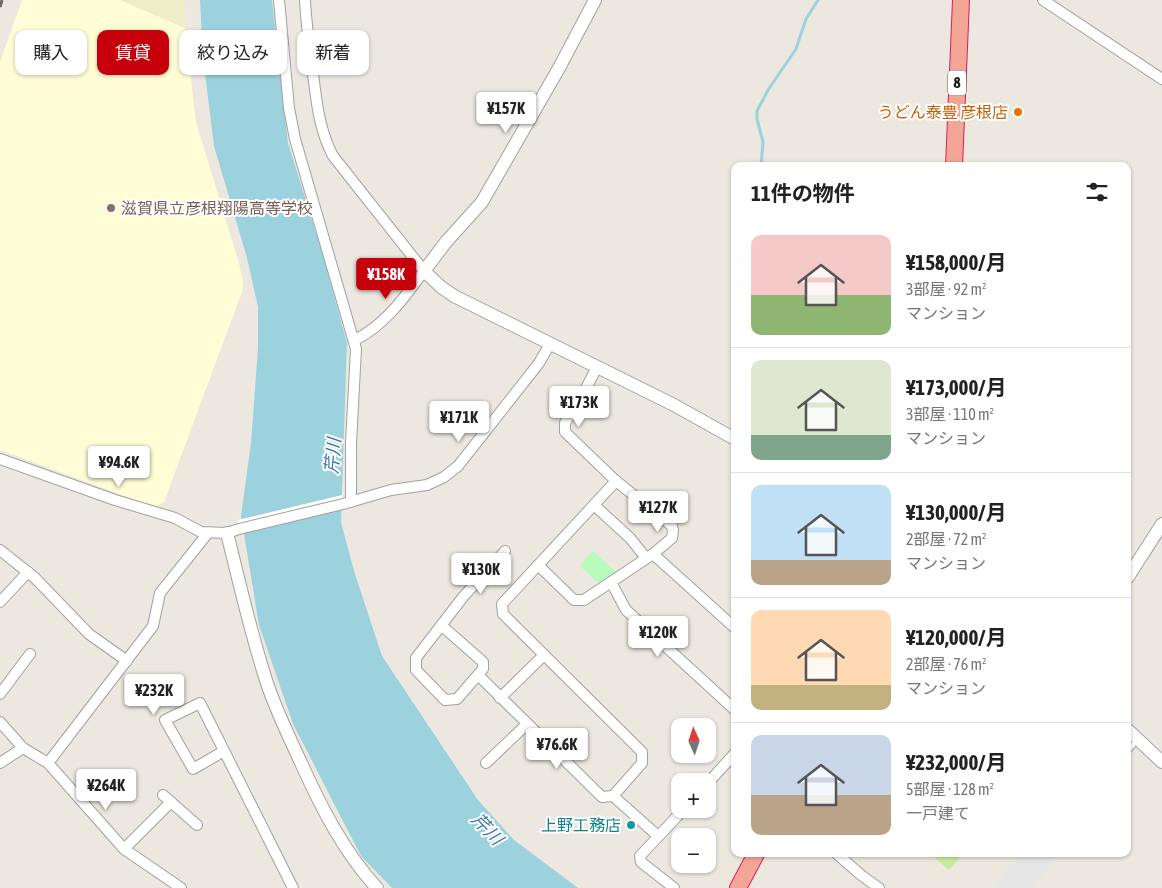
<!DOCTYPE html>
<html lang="ja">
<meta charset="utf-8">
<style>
:root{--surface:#fff;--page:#f6f6f6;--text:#222;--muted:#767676;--line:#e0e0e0;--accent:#c5000a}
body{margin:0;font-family:"Asap Condensed","Noto Sans JP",sans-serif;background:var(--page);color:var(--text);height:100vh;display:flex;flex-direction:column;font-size:19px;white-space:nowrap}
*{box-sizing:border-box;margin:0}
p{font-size:16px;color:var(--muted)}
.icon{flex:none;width:28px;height:28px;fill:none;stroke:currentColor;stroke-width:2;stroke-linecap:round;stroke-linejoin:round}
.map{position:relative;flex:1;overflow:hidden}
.sheet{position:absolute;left:731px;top:162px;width:400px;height:695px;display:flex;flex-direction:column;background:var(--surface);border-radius:10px;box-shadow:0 1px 4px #0004}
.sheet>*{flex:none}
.banner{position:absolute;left:15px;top:30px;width:475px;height:45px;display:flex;gap:10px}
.needle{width:32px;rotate:357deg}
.controls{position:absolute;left:671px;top:718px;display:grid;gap:10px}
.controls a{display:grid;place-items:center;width:45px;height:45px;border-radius:10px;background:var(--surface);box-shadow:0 1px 4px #0004;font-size:25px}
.price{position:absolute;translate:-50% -42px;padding:0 11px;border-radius:5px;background:#fff;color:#222;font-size:16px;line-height:32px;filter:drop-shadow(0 1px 2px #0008)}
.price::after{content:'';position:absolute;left:50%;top:30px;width:15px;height:11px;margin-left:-8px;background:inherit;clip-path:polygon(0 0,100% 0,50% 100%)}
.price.on{background:var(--accent);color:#fff}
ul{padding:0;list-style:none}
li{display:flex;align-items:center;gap:15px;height:125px;padding:0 20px}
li+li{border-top:1px solid var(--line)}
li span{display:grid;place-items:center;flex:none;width:140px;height:100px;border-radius:10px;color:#555}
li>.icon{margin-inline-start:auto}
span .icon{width:60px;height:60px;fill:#fffc;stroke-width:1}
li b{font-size:21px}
h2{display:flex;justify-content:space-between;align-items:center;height:60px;padding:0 20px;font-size:21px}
.chip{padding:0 18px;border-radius:10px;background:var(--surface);box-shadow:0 1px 4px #0004;font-size:18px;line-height:45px}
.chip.on{background:var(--accent);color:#fff}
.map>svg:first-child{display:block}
</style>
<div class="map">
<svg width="1162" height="888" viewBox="0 0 1162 888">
<rect width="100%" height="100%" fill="#ede8df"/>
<path fill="#fffdd6" d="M 22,0 L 120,0 L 185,28 L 196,122 L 238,260 L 243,282 L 242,292 L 164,502 L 155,507 L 0,450 L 0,62 Z"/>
<path fill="#edeec8" d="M 120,0 L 184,0 L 185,28 Z"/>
<path fill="#c9eba1" d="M 930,854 L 963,854 L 949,870 Z"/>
<path fill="#b7fcba" d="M 593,551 L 616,572 L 599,584 L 580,566 Z"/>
<path fill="#e6e6e6" d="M 1019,854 L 1055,854 L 1057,855 L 1033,888 L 993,888 Z"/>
<path fill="#9cd2de" d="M 200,0 L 272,0 L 288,143 L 322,252 L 347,343 L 341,522 L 354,571 L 382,656 L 478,800 L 514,840 L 578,888 L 392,888 L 361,856 L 293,724 L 259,625 L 241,516 L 251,443 L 258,348 L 258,307 L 247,258 L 214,146 L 203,58 Z"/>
<path fill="#fff" d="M 342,495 L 343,508 L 239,533 L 238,520 Z"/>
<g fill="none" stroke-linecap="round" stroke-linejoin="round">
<path stroke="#9cd2de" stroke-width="3" d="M 761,166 L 763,142 L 757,119 L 757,111 L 768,90 L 796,49 L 806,19 L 818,0"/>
<g stroke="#a1a1a1" stroke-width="7">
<path id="service" d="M 1128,751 L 1137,740"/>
</g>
<g stroke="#a1a1a1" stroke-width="12">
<g id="minor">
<path d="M 279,0 L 289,108 L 295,139 L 356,349 L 351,443 L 351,502"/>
<path d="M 305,0 C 306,22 309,44 312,66 C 316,96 318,128 333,156 L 424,271 C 404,298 385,325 355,340"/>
<path d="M 1043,0 L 1162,79"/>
<path d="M 0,459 L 115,500 L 175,518 L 201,532 L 227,533 L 239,529 L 343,504 L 391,490 L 427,485 L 444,477 L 458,466 L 539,363 L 550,344"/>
<path d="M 594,505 L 630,538 L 646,558"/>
<path d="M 0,550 L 35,578 L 89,634 L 127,661"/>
<path d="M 653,554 L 735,628"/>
<path d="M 538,565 L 574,600 L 584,600 L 653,554 L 672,538 L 673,530 L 672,526 L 616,481 L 565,432 L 565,423 L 582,396 L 597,367"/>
<path d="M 611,582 L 626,610 L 735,710"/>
<path d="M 0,602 L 28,572"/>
<path d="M 441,625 L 483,662 L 483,669 L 457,699 L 445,700 L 416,670 L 416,658 L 463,597 L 505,551"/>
<path d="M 478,675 L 602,797 L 613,796 L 658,836"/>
<path d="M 0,694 L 30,654"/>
<path d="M 500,698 L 544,655"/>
<path d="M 0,722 L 23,748 L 48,763 L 124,849 L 181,888"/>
<path d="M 224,751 L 193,769 L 165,720 L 200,703 L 293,888"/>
<path d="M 0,763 L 23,748"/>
<path d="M 48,763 L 153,626 L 160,593 L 208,533"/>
<path d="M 486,763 L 527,724"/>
<path d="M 708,783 L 735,753"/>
<path d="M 163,795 L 197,825"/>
<path d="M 613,796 L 642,763 L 642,752 L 503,614 L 502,604 L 616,481"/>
<path d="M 124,849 L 171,802"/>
<path d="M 837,854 L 861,875 L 879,888"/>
<path d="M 674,888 L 641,862 L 640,856 L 684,809"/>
</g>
</g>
<g stroke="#a1a1a1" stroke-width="14">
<g id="tertiary">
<path d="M 595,0 L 559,68 L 482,202 L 446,242 L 424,271 L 441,287 L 454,296 L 674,405 L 735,439"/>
<path d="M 227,533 C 239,581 250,630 265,677 C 274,707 289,736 302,765 C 322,809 344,852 377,888"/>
<path d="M 1128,577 L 1162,524"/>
<path d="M 1128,730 L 1162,762"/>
</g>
</g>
<g stroke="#dc1b66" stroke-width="18">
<g id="trunk">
<path d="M 954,166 L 961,0"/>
<path d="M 738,888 L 756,854"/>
</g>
</g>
<use href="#service" stroke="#fff" stroke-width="5"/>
<use href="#minor" stroke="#fff" stroke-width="10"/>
<use href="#tertiary" stroke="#fff" stroke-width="12"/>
<use href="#trunk" stroke="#f4a696" stroke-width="16"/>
<path stroke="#686868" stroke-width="3" stroke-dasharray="10 10" stroke-linecap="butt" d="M 0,7 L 2,0"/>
</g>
<circle fill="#e8710a" stroke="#fff" stroke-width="2" cx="1018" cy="112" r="5"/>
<circle fill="#8d6e63" stroke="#fff" stroke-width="2" cx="111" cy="208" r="5"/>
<circle fill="#0f9aa8" stroke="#fff" stroke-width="2" cx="631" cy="825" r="5"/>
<g text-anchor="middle" stroke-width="4" stroke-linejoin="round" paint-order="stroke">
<rect fill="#fff" stroke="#5f5f5f" stroke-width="1" x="948" y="70.5" width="18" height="25" rx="4"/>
<g font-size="15" font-weight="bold" fill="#1a1a1a">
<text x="957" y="88">8</text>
</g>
<g font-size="16" fill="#c56008" stroke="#fff" text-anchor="end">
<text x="1008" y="118">うどん泰豊 彦根店</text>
</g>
<g font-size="16" fill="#785e54" stroke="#fff" text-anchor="start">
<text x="121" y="214">滋賀県立彦根翔陽高等学校</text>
</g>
<g font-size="16" fill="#0d838f" stroke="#fff" text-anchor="end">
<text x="621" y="831">上野工務店</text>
</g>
<g font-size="18" font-style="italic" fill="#4179a5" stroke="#fff">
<text transform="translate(333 456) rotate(-85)" y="6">芹川</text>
<text transform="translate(487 829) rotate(46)" y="6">芹川</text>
</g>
</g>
</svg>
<div class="controls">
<a><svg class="needle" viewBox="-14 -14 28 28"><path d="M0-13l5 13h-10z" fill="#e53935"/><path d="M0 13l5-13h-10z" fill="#767676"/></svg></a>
<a>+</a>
<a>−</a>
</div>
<b class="price" style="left:506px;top:134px">¥157K</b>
<b class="price on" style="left:386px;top:300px">¥158K</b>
<b class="price" style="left:579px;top:428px">¥173K</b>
<b class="price" style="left:459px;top:443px">¥171K</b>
<b class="price" style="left:119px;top:488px">¥94.6K</b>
<b class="price" style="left:658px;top:533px">¥127K</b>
<b class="price" style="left:481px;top:595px">¥130K</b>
<b class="price" style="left:658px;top:658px">¥120K</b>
<b class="price" style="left:154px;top:716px">¥232K</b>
<b class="price" style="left:557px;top:770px">¥76.6K</b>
<b class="price" style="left:106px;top:811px">¥264K</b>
<div class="banner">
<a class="chip">購入</a>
<a class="chip on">賃貸</a>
<a class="chip">絞り込み</a>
<a class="chip">新着</a>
</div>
<section class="sheet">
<h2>11件の物件<svg class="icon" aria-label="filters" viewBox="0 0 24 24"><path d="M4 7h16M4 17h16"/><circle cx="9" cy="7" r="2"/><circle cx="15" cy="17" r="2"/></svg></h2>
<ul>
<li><span style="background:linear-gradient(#f6c9c9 60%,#8fb573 0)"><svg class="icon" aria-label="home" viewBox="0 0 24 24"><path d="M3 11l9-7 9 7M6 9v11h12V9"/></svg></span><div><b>¥158,000/月</b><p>3部屋 · 92 m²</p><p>マンション</p></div></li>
<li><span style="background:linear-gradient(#dfe7d0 75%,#7fa58c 0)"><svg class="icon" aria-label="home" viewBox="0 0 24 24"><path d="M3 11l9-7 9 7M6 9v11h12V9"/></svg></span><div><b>¥173,000/月</b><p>3部屋 · 110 m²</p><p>マンション</p></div></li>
<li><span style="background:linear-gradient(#bfe0f5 75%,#b9a48a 0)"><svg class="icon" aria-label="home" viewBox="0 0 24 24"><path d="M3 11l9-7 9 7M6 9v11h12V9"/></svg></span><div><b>¥130,000/月</b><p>2部屋 · 72 m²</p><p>マンション</p></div></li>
<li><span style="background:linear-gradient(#ffd9b3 75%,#c2b280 0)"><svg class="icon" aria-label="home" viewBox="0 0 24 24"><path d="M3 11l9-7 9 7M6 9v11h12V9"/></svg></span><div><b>¥120,000/月</b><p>2部屋 · 76 m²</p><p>マンション</p></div></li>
<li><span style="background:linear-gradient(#c9d6e8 60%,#b9a48a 0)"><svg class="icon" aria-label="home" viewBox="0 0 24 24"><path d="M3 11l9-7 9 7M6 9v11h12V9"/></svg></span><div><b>¥232,000/月</b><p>5部屋 · 128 m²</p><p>一戸建て</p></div></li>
</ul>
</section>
</div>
